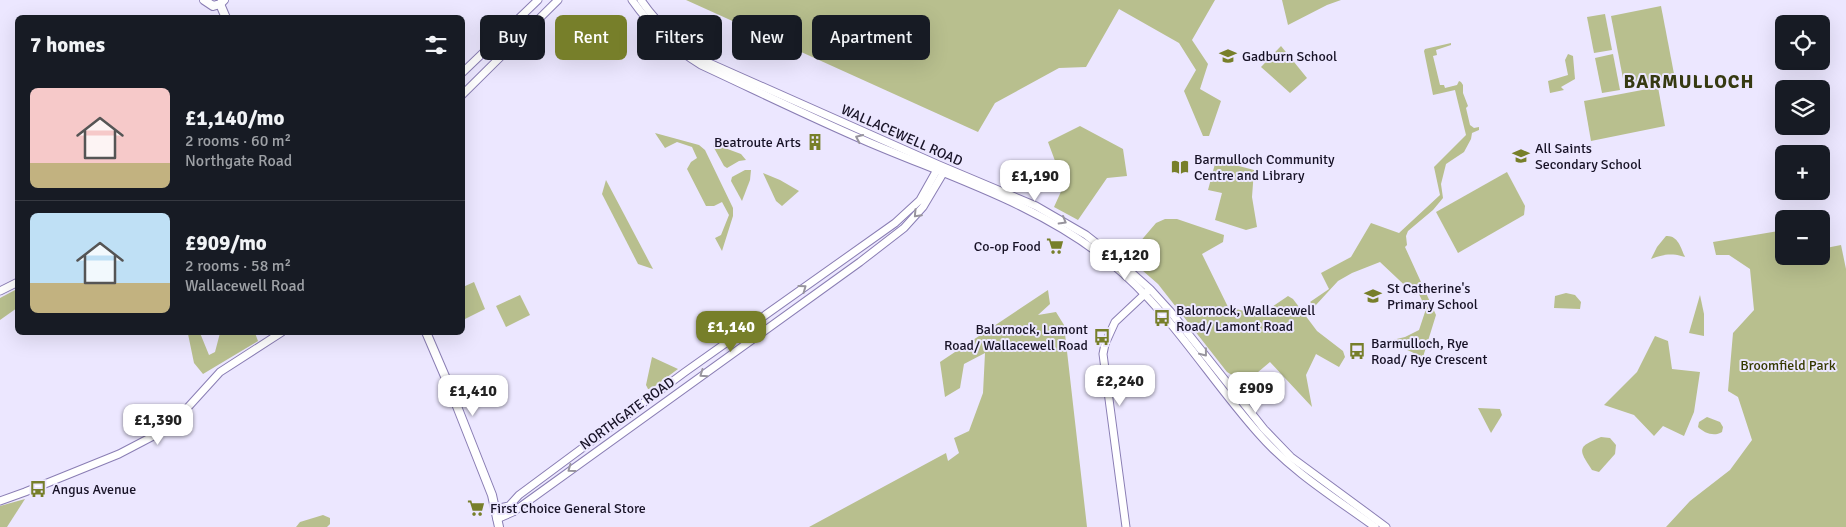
<!DOCTYPE html>
<meta charset="utf-8">
<style>
:root{--surface:#171b24;--page:#242831;--text:#f1f3f6;--muted:#9ea1a6;--line:#363941;--accent:#777f2a}
body{margin:0;font-family:Signika,sans-serif;background:var(--page);color:var(--text);height:100vh;display:flex;flex-direction:column;font-size:19px;white-space:nowrap}
*{box-sizing:border-box;margin:0}
p{font-size:16px;color:var(--muted)}
.icon{flex:none;width:28px;height:28px;fill:none;stroke:currentColor;stroke-width:2;stroke-linecap:round;stroke-linejoin:round}
.map{position:relative;flex:1;overflow:hidden}
.drawer{position:absolute;left:15px;top:15px;width:450px;height:320px;display:flex;flex-direction:column;background:var(--surface);border-radius:8px;box-shadow:0 5px 20px #0002}
.drawer>*{flex:none}
.hud{position:absolute;left:480px;top:15px;width:475px;height:45px;display:flex;gap:10px}
.buttons{position:absolute;left:1775px;top:15px;display:grid;gap:10px}
.buttons a{display:grid;place-items:center;width:55px;height:55px;border-radius:8px;background:var(--surface);box-shadow:0 5px 20px #0002;font-size:25px}
.price{position:absolute;translate:-50% -42px;padding:0 11px;border-radius:10px;background:#fff;color:#222;font-size:16px;line-height:32px;filter:drop-shadow(0 1px 2px #0008)}
.price::after{content:'';position:absolute;left:50%;top:30px;width:15px;height:11px;margin-left:-8px;background:inherit;clip-path:polygon(0 0,100% 0,50% 100%)}
.price.current{background:var(--accent);color:#fff}
ul{padding:0;list-style:none}
li{display:flex;align-items:center;gap:15px;height:125px;padding:0 15px}
li+li{border-top:1px solid var(--line)}
li span{display:grid;place-items:center;flex:none;width:140px;height:100px;border-radius:8px;color:#555}
li>.icon{margin-inline-start:auto}
span .icon{width:60px;height:60px;fill:#fffc;stroke-width:1}
li b{font-size:21px}
h2{display:flex;justify-content:space-between;align-items:center;height:60px;padding:0 15px;font-size:21px}
.chip{padding:0 18px;border-radius:8px;background:var(--surface);box-shadow:0 5px 20px #0002;font-size:18px;line-height:45px}
.chip.current{background:var(--accent);color:#fff}
.map>svg:first-child{display:block}
</style>
<div class="map">
<svg width="1846" height="527" viewBox="0 0 1846 527">
<rect width="100%" height="100%" fill="#ece7ff"/>
<g fill="#b8bf8e">
<path d="M 686,0 L 1215,0 L 1192,40 L 1208,64 L 1200,89 L 1221,101 L 1209,136 L 1203,136 L 1184,91 L 1196,70 L 1179,43 L 1119,9 L 1086,67 L 1059,68 L 995,103 L 978,132 Z"/>
<path d="M 1282,0 L 1341,0 L 1327,5 L 1288,25 Z"/>
<path d="M 1661,6 L 1675,79 L 1625,89 L 1611,16 Z"/>
<path d="M 1605,14 L 1612,50 L 1594,53 L 1587,17 Z"/>
<path d="M 1451,43 L 1451,45 L 1436,50 L 1437,55 L 1433,56 L 1440,85 L 1444,85 L 1445,88 L 1457,85 L 1459,81 L 1461,82 L 1463,85 L 1463,93 L 1468,106 L 1466,108 L 1470,125 L 1474,128 L 1479,127 L 1479,130 L 1472,133 L 1471,139 L 1464,152 L 1446,164 L 1441,184 L 1443,198 L 1433,210 L 1408,231 L 1406,236 L 1407,245 L 1405,247 L 1436,315 L 1423,357 C 1410,352 1397,344 1384,342 L 1405,337 L 1419,330 L 1426,309 L 1418,292 L 1415,295 L 1380,262 L 1352,273 L 1338,281 L 1315,306 L 1310,302 L 1329,289 L 1321,273 L 1351,257 L 1371,223 L 1399,233 L 1440,195 L 1434,167 L 1466,135 L 1455,90 L 1433,95 L 1424,51 L 1425,49 Z"/>
<path d="M 1281,46 L 1307,78 L 1290,93 L 1261,67 Z"/>
<path d="M 1568,54 L 1573,56 L 1575,79 L 1561,87 L 1564,90 L 1550,93 L 1548,81 L 1568,75 L 1565,60 Z"/>
<path d="M 1613,54 L 1620,90 L 1602,93 L 1595,58 Z"/>
<path d="M 1658,87 L 1665,126 L 1591,141 L 1584,101 Z"/>
<path d="M 1080,126 L 1123,149 L 1127,176 L 1107,178 L 1078,220 L 1054,207 L 1064,185 L 1048,142 Z"/>
<path d="M 655,133 L 699,145 L 705,150 L 733,208 L 733,216 L 722,251 L 715,238 L 721,235 L 729,215 L 722,202 L 714,206 L 706,206 L 687,169 L 691,162 L 697,158 L 692,147 L 677,142 L 665,148 Z"/>
<path d="M 714,144 L 741,154 L 746,160 L 739,161 L 727,168 L 724,166 L 713,146 Z"/>
<path d="M 1216,160 L 1254,170 L 1252,197 L 1257,227 L 1246,230 L 1215,220 L 1222,193 L 1208,190 Z"/>
<path d="M 745,170 L 751,170 L 750,180 L 742,201 L 731,181 L 732,177 Z"/>
<path d="M 1507,172 L 1525,206 L 1524,215 L 1458,253 L 1436,212 Z"/>
<path d="M 763,173 L 780,180 L 799,191 L 782,206 L 776,201 Z"/>
<path d="M 606,180 L 653,269 L 638,264 L 602,194 Z"/>
<path d="M 1165,219 L 1177,219 L 1224,235 L 1223,242 L 1202,254 L 1228,307 L 1260,315 L 1288,296 L 1293,299 L 1317,331 L 1343,351 L 1345,357 L 1339,367 L 1316,354 L 1306,375 L 1312,407 L 1270,362 L 1245,383 L 1227,372 L 1158,284 L 1127,257 L 1156,223 Z"/>
<path d="M 1784,230 L 1784,256 L 1821,256 L 1821,249 L 1841,245 L 1846,269 L 1846,527 L 1666,527 L 1690,501 L 1730,470 L 1752,440 L 1738,397 L 1728,391 L 1733,333 L 1754,310 L 1750,269 L 1729,255 L 1716,255 L 1713,242 Z"/>
<path d="M 1666,236 C 1678,235 1681,248 1685,257 C 1672,253 1664,254 1651,259 L 1657,247 Z"/>
<path d="M 474,282 L 485,309 L 463,320 L 463,287 Z"/>
<path d="M 17,289 L 17,308 L 0,320 L 0,298 Z"/>
<path d="M 1048,290 L 1050,304 L 1038,315 L 1056,312 L 1064,325 L 1087,527 L 809,527 L 946,453 L 948,461 L 959,453 L 954,438 L 969,431 L 983,393 L 985,353 L 964,364 L 960,388 L 945,397 L 940,362 Z"/>
<path d="M 1566,293 L 1575,295 L 1581,302 L 1580,309 L 1554,308 L 1555,296 Z"/>
<path d="M 520,295 L 530,315 L 506,327 L 496,306 Z"/>
<path d="M 1700,295 L 1704,314 L 1704,336 L 1689,333 Z"/>
<path d="M 192,333 L 200,333 L 209,355 L 215,352 L 220,333 L 255,333 L 258,341 L 203,374 L 194,363 L 188,334 Z"/>
<path d="M 1655,336 L 1668,341 L 1672,369 L 1700,372 L 1694,412 L 1684,436 L 1663,426 L 1654,436 L 1634,415 L 1604,405 L 1637,372 Z"/>
<path d="M 652,357 L 678,369 L 651,389 L 648,389 L 646,385 Z"/>
<path d="M 1478,408 L 1500,409 L 1502,415 L 1491,433 Z"/>
<path d="M 1707,417 L 1720,422 L 1723,427 L 1722,432 C 1714,437 1704,433 1698,427 L 1699,422 Z"/>
<path d="M 1601,437 L 1610,438 L 1616,445 L 1615,454 L 1599,472 L 1592,470 C 1578,449 1577,447 1601,437 Z"/>
<path d="M 25,499 L 7,527 L 0,527 L 0,506 Z"/>
<path d="M 323,515 L 330,518 L 330,524 L 327,527 L 296,527 L 300,522 Z"/>
</g>
<g fill="none" stroke-linecap="round" stroke-linejoin="round">
<g stroke="#8a7eb4" stroke-width="9">
<g id="tertiary">
<path d="M 632,0 C 651,27 673,48 701,65 C 757,91 812,118 868,142 C 950,177 1041,205 1111,263 C 1170,311 1208,377 1258,433 C 1291,471 1335,498 1375,527"/>
<path d="M 641,0 C 659,27 681,43 707,62 L 939,165 L 1036,206 L 1086,235 L 1114,257 L 1150,289 L 1170,311 L 1264,429 L 1291,457 L 1386,527"/>
<path d="M 462,73 L 538,0"/>
<path d="M 462,95 L 558,0"/>
<path d="M 0,291 L 18,282"/>
<path d="M 0,501 L 25,492 L 119,454 L 163,431 L 180,416 L 220,372 L 282,332"/>
<path d="M 495,509 L 509,506 L 519,495 L 685,372 L 895,223 L 920,200 L 938,168"/>
<path d="M 497,519 L 513,512 L 860,262 L 904,228 L 923,207 L 945,170"/>
<path d="M 1126,527 L 1103,354 L 1105,344 L 1115,322 L 1148,291"/>
</g>
</g>
<g stroke="#8a7eb4" stroke-width="10">
<g id="secondary">
<path d="M 204,0 L 213,6 L 220,4 L 224,0"/>
<path d="M 220,4 L 226,18"/>
<path d="M 426,332 L 447,381 L 492,495 L 499,527"/>
</g>
</g>
<use href="#tertiary" stroke="#fff" stroke-width="7"/>
<use href="#secondary" stroke="#fff" stroke-width="8"/>
</g>
<defs><path id="oneway-chevron" d="M-2-3.5L2.5 0L-2 3.5" fill="none" stroke-width="1.6" stroke-linecap="round" stroke-linejoin="round" transform="scale(1.25)"/></defs>
<g stroke="#97949d">
<use href="#oneway-chevron" transform="translate(859 138) rotate(-155)"/>
<use href="#oneway-chevron" transform="translate(917 214) rotate(133)"/>
<use href="#oneway-chevron" transform="translate(1063 221) rotate(30)"/>
<use href="#oneway-chevron" transform="translate(803 288) rotate(-36)"/>
<use href="#oneway-chevron" transform="translate(1204 353) rotate(52)"/>
<use href="#oneway-chevron" transform="translate(703 374) rotate(145)"/>
<use href="#oneway-chevron" transform="translate(571 469) rotate(144)"/>
</g>
<defs>
<g id="school-bare" transform="scale(1.35)"><path d="M0-5L7-2L0 1L-7-2ZM-4 1L0 2.5L4 1V4Q0 6-4 4Z" fill="#777f2a" stroke="#ece7ff" stroke-width="2.5" paint-order="stroke"/></g>
<g id="building-bare" transform="scale(1.35)"><path d="M-4-6H4V6H1V3H-1V6H-4ZM-2.5-4.3h1.7v1.8h-1.7ZM.8-4.3h1.7v1.8H.8ZM-2.5-1h1.7V.8h-1.7ZM.8-1h1.7V.8H.8Z" fill="#777f2a" stroke="#ece7ff" stroke-width="2.5" paint-order="stroke"/></g>
<g id="library-bare" transform="scale(1.35)"><path d="M-6-4Q-3-5.5-.7-3.5V5Q-3 3-6 4ZM6-4Q3-5.5 .7-3.5V5Q3 3 6 4Z" fill="#777f2a" stroke="#ece7ff" stroke-width="2.5" paint-order="stroke"/></g>
<g id="supermarket-bare" transform="scale(1.35)"><path d="M-6-5.5h2.5l.6 2H6L4.5 2H-2.5L-4.4-4H-6ZM-1.5 3.2a1.3 1.3 0 1 0 .1 0ZM3 3.2a1.3 1.3 0 1 0 .1 0Z" fill="#777f2a" stroke="#ece7ff" stroke-width="2.5" paint-order="stroke"/></g>
<g id="bus-bare" transform="scale(1.35)"><path d="M-5-6H5V4H4V6H2V4H-2V6H-4V4H-5ZM-3.5-4V0h7V-4ZM-3.5 1.2v1.5H-2V1.2ZM2 1.2v1.5H3.5V1.2Z" fill="#777f2a" stroke="#ece7ff" stroke-width="2.5" paint-order="stroke"/></g>
</defs>
<g fill-rule="evenodd">
<use href="#school-bare" x="1228" y="56"/>
<use href="#building-bare" x="815" y="142"/>
<use href="#school-bare" x="1521" y="156"/>
<use href="#library-bare" x="1180" y="167"/>
<use href="#supermarket-bare" x="1055" y="246"/>
<use href="#school-bare" x="1373" y="296"/>
<use href="#bus-bare" x="1162" y="318"/>
<use href="#bus-bare" x="1102" y="337"/>
<use href="#bus-bare" x="1357" y="351"/>
<use href="#bus-bare" x="38" y="489"/>
<use href="#supermarket-bare" x="476" y="508"/>
</g>
<g text-anchor="middle" stroke-width="4" stroke-linejoin="round" paint-order="stroke">
<g font-size="14" fill="#171226" stroke="#ece7ff" text-anchor="start">
<text x="1242" y="61">Gadburn School</text>
<text x="801" y="147" text-anchor="end">Beatroute Arts</text>
<text x="1535" y="153">All Saints<tspan x="1535" dy="16">Secondary School</tspan></text>
<text x="1194" y="164">Barmulloch Community<tspan x="1194" dy="16">Centre and Library</tspan></text>
<text x="1041" y="251" text-anchor="end">Co-op Food</text>
<text x="1387" y="293">St Catherine's<tspan x="1387" dy="16">Primary School</tspan></text>
<text x="1176" y="315">Balornock, Wallacewell<tspan x="1176" dy="16">Road/ Lamont Road</tspan></text>
<text x="1088" y="334" text-anchor="end">Balornock, Lamont<tspan x="1088" dy="16">Road/ Wallacewell Road</tspan></text>
<text x="1371" y="348">Barmulloch, Rye<tspan x="1371" dy="16">Road/ Rye Crescent</tspan></text>
<text x="52" y="494">Angus Avenue</text>
<text x="490" y="513">First Choice General Store</text>
</g>
<g font-size="14" fill="#171226" stroke="#ece7ff">
<text transform="translate(902 135) rotate(24)" y="5">WALLACEWELL ROAD</text>
<text transform="translate(627 413) rotate(-36)" y="5">NORTHGATE ROAD</text>
</g>
<g font-size="14" fill="#353900" stroke="#ece7ff">
<text x="1788" y="370">Broomfield Park</text>
</g>
<g font-size="19" font-weight="bold" letter-spacing="1" fill="#363a12" stroke="#ece7ff">
<text x="1689" y="88">BARMULLOCH</text>
</g>
</g>
</svg>
<div class="buttons">
<a><svg class="icon" aria-label="locate" viewBox="0 0 24 24"><circle cx="12" cy="12" r="6"/><path d="M12 2v4M12 18v4M2 12h4M18 12h4"/></svg></a>
<a><svg class="icon" aria-label="layers" viewBox="0 0 24 24"><path d="M12 4l9 5-9 5-9-5zM3 14l9 5 9-5"/></svg></a>
<a>+</a>
<a>−</a>
</div>
<b class="price" style="left:1035px;top:202px">£1,190</b>
<b class="price" style="left:1125px;top:281px">£1,120</b>
<b class="price current" style="left:731px;top:353px">£1,140</b>
<b class="price" style="left:1120px;top:407px">£2,240</b>
<b class="price" style="left:1256px;top:414px">£909</b>
<b class="price" style="left:473px;top:417px">£1,410</b>
<b class="price" style="left:158px;top:446px">£1,390</b>
<div class="hud">
<a class="chip">Buy</a>
<a class="chip current">Rent</a>
<a class="chip">Filters</a>
<a class="chip">New</a>
<a class="chip">Apartment</a>
</div>
<section class="drawer">
<h2>7 homes<svg class="icon" aria-label="filters" viewBox="0 0 24 24"><path d="M4 7h16M4 17h16"/><circle cx="9" cy="7" r="2"/><circle cx="15" cy="17" r="2"/></svg></h2>
<ul>
<li><span style="background:linear-gradient(#f6c9c9 75%,#c2b280 0)"><svg class="icon" aria-label="home" viewBox="0 0 24 24"><path d="M3 11l9-7 9 7M6 9v11h12V9"/></svg></span><div><b>£1,140/mo</b><p>2 rooms · 60 m²</p><p>Northgate Road</p></div></li>
<li><span style="background:linear-gradient(#bfe0f5 70%,#c2b280 0)"><svg class="icon" aria-label="home" viewBox="0 0 24 24"><path d="M3 11l9-7 9 7M6 9v11h12V9"/></svg></span><div><b>£909/mo</b><p>2 rooms · 58 m²</p><p>Wallacewell Road</p></div></li>
</ul>
</section>
</div>
